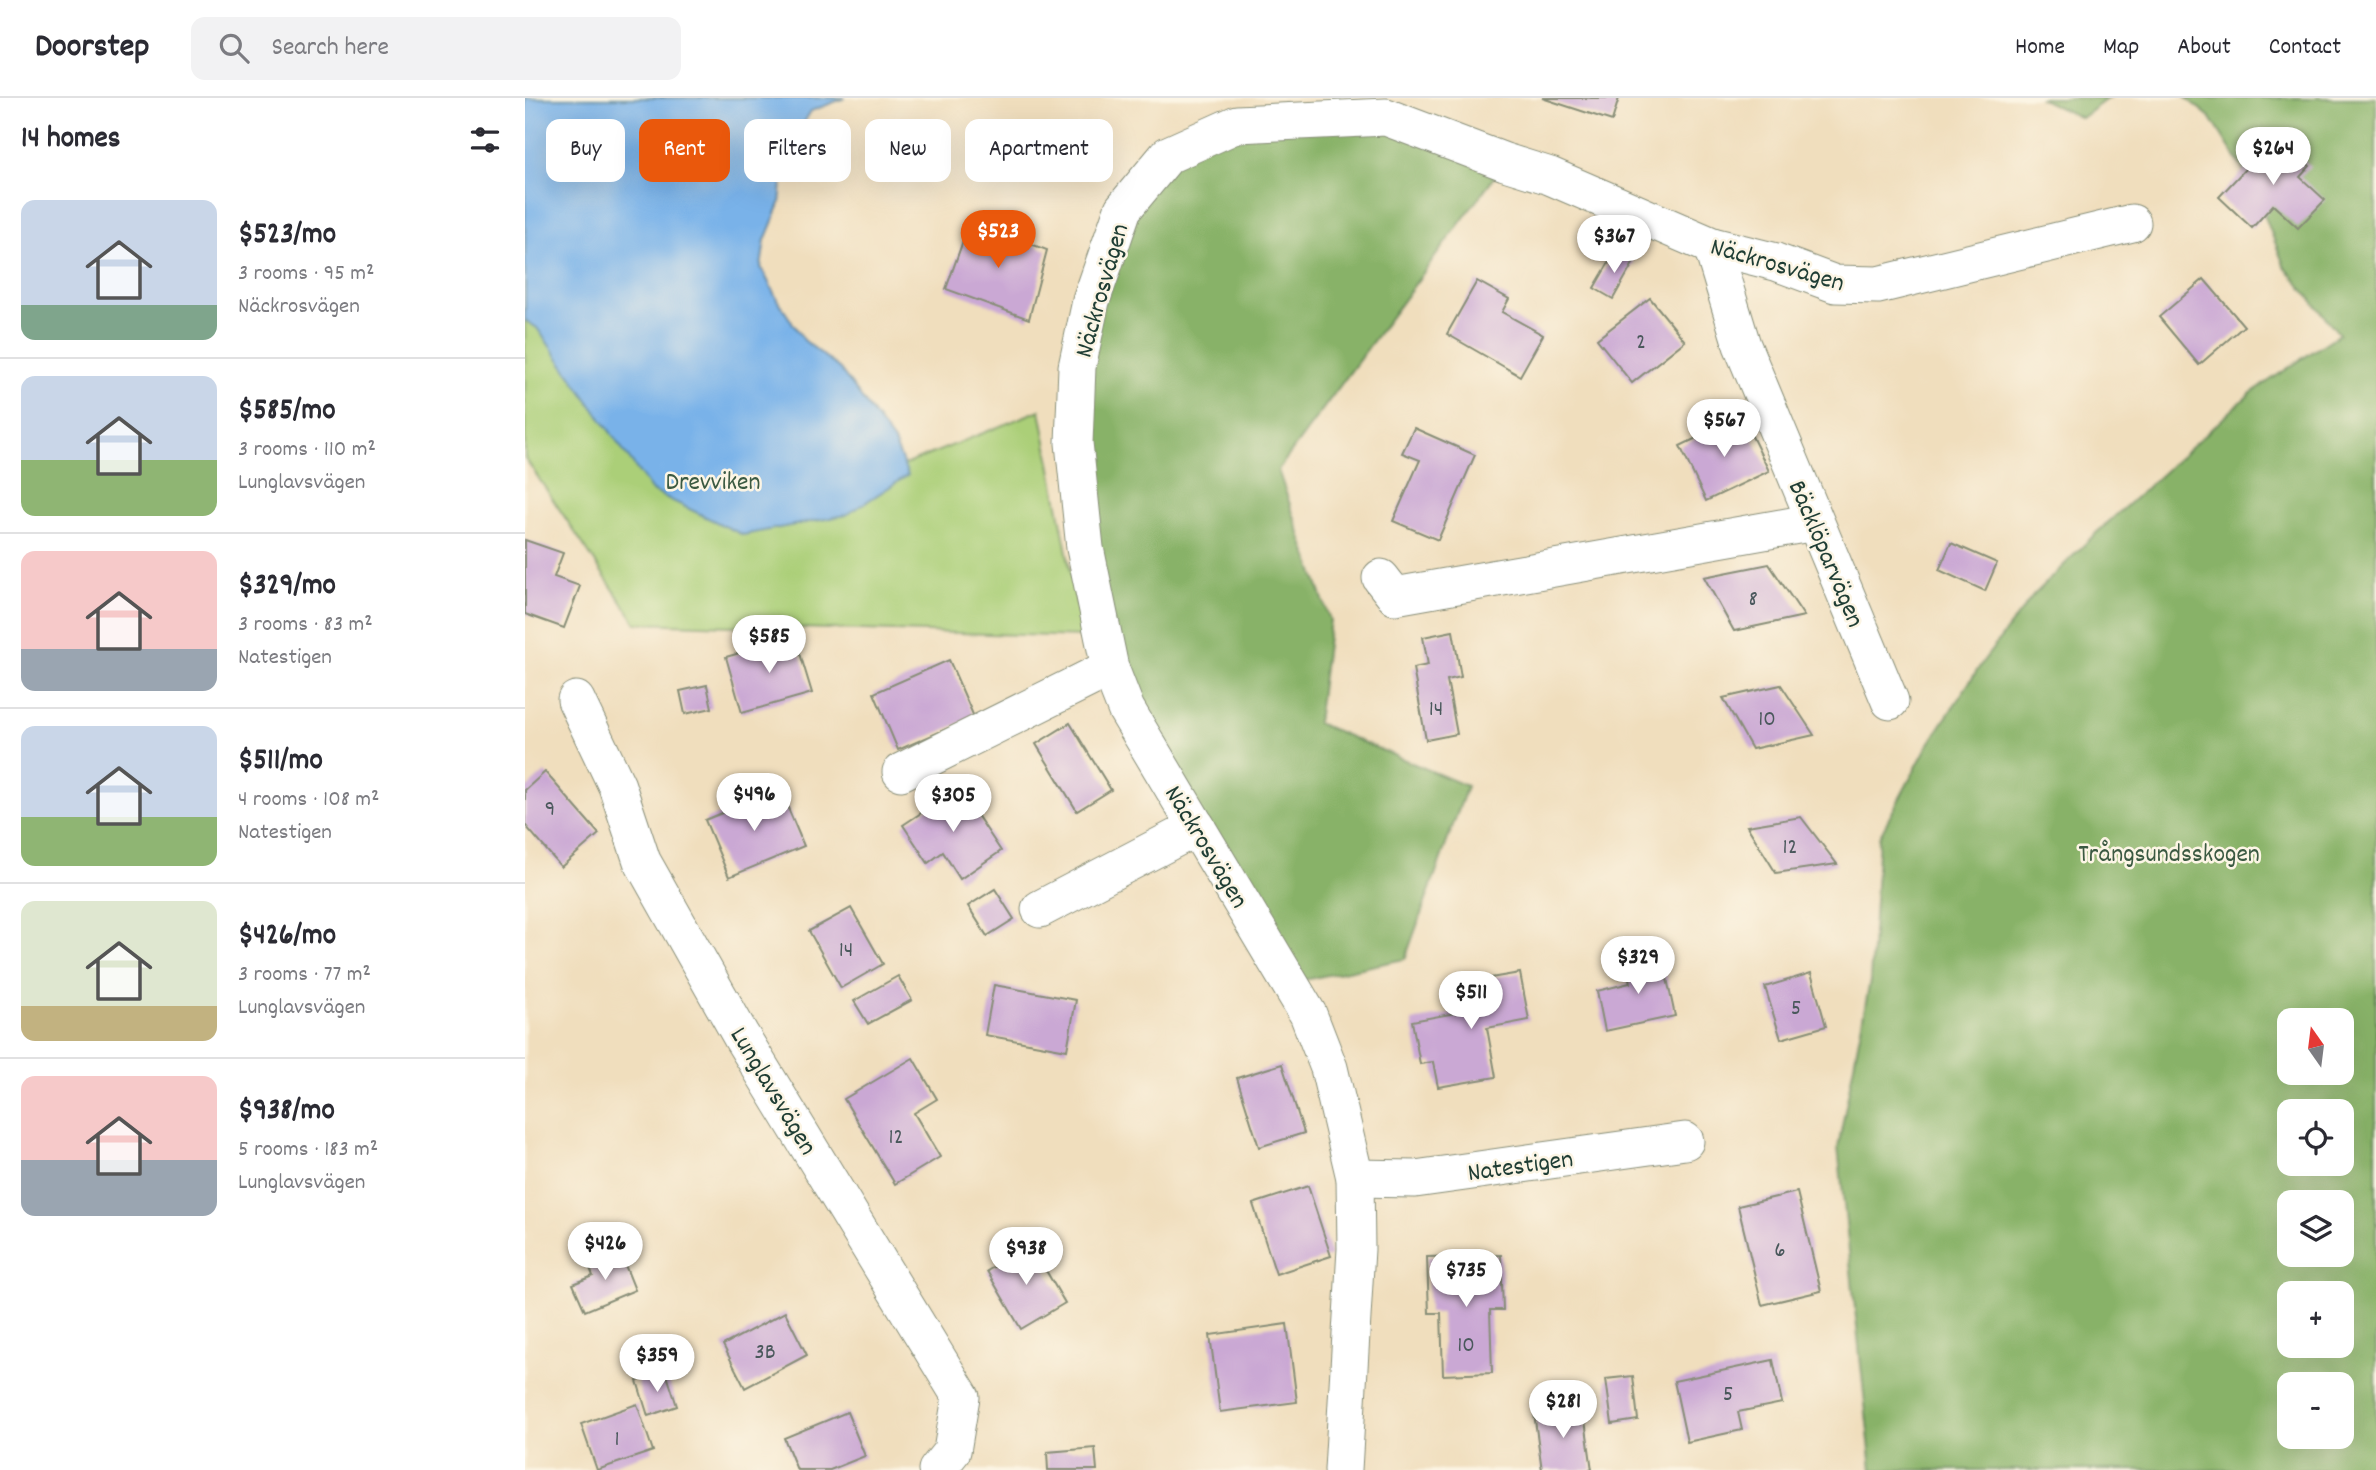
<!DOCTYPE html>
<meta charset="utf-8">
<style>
:root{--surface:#fff;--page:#f2f2f3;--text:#2b2b33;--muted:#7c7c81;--line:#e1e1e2;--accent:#ea580c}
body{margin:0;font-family:Dekko,sans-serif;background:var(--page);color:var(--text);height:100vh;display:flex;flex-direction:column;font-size:26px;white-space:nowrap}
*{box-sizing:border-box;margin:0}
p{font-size:23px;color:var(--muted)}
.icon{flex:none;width:38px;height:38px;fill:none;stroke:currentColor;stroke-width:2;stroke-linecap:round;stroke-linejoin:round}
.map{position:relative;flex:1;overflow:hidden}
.side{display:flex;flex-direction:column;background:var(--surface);width:525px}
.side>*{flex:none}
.banner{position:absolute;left:21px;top:21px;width:665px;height:63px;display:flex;gap:14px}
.needle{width:46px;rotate:346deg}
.buttons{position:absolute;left:1752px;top:910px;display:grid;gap:14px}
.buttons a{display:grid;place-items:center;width:77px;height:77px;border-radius:14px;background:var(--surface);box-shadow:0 7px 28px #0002;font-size:35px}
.price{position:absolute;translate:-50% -60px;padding:0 16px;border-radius:24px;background:#fff;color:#222;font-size:23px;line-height:46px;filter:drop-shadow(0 2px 4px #0008)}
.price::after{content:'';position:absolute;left:50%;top:42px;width:21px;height:16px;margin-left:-10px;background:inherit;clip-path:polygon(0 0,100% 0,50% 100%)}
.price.selected{background:var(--accent);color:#fff}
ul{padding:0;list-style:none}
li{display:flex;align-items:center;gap:21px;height:175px;padding:0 21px}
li+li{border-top:2px solid var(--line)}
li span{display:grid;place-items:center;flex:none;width:196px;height:140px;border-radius:14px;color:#555}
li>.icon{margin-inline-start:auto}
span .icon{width:84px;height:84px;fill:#fffc;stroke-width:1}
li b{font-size:30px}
h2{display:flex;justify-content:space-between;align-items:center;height:84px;padding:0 21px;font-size:30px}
.pill{padding:0 24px;border-radius:14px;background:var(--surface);box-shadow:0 7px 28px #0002;font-size:24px;line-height:63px}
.pill.selected{background:var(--accent);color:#fff}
header{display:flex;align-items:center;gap:42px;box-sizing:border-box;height:98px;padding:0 35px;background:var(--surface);border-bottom:2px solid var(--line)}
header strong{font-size:33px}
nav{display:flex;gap:38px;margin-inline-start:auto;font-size:24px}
.search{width:490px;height:63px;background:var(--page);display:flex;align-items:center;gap:18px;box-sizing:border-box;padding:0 24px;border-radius:14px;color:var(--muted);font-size:26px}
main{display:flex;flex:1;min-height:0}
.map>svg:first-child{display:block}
</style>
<header>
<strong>Doorstep</strong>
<div class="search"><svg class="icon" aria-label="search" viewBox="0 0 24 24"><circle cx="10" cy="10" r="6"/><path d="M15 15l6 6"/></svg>Search here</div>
<nav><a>Home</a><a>Map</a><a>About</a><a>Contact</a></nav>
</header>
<main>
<section class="side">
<h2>14 homes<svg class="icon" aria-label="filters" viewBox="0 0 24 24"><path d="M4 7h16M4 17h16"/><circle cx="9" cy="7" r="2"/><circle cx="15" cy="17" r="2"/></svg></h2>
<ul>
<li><span style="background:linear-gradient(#c9d6e8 75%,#7fa58c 0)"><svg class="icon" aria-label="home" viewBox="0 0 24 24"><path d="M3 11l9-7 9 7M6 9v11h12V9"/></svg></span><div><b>$523/mo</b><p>3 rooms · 95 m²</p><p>Näckrosvägen</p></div></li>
<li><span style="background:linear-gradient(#c9d6e8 60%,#8fb573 0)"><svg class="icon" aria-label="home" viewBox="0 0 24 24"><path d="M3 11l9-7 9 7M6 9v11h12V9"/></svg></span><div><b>$585/mo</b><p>3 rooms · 110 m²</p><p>Lunglavsvägen</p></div></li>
<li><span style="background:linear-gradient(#f6c9c9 70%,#9aa5b1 0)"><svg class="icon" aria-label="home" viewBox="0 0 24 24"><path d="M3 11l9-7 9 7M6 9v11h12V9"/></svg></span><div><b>$329/mo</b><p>3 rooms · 83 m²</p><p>Natestigen</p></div></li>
<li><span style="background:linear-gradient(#c9d6e8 65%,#8fb573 0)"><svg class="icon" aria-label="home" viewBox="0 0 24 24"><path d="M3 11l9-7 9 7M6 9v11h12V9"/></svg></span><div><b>$511/mo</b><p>4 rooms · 108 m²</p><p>Natestigen</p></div></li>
<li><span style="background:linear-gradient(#dfe7d0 75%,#c2b280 0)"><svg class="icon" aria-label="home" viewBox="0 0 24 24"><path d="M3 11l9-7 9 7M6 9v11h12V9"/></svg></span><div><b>$426/mo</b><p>3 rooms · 77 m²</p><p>Lunglavsvägen</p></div></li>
<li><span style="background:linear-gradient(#f6c9c9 60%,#9aa5b1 0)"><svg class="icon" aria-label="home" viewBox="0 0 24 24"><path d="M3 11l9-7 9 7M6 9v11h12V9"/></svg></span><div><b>$938/mo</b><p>5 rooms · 183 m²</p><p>Lunglavsvägen</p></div></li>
</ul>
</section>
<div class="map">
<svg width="1851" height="1372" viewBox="0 0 1851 1372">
<rect width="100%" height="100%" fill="#fcf5e5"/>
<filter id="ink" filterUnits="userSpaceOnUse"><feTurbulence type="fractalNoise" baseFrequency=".0143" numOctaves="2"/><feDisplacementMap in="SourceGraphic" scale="14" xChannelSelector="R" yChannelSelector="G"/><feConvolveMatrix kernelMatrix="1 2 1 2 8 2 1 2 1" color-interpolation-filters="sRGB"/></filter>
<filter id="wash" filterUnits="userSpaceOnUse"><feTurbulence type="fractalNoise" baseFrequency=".00686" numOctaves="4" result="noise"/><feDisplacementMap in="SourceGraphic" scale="28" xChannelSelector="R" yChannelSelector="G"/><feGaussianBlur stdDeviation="1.57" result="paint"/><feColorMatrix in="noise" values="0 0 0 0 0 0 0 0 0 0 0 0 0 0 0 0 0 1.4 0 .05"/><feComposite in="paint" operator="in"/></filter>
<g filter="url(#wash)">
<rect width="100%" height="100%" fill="#f0debd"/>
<path fill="#abcf78" stroke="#658656" stroke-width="2" d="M 0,0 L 369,371 L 515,312 L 558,539 L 111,525 L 0,360 Z"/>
<g fill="#88b268" stroke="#54784e" stroke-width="2" fill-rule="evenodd">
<path d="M 1514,0 L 1583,0 L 1556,20 Z"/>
<path d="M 1661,0 L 1851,0 L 1851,1372 L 1347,1372 L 1313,1049 L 1345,883 L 1354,739 L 1403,647 L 1459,562 L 1508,498 L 1568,438 L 1726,295 L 1814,236 L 1759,167 L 1727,86 L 1686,20 ZM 1764,922 L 1816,922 L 1816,975 L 1764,975 ZM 1764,1013 L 1816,1013 L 1816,1066 L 1764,1066 ZM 1764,1104 L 1816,1104 L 1816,1157 L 1764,1157 ZM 1764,1195 L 1816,1195 L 1816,1248 L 1764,1248 ZM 1764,1286 L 1816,1286 L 1816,1339 L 1764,1339 Z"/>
<path d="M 861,19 L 980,64 L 753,372 L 805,522 L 792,625 L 942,688 L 880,861 L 765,885 L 601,611 L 560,450 L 566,203 L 643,57 L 712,26 Z"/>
</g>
<path fill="#79b2e9" stroke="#4c788e" stroke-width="2" d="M 0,0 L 320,0 L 286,13 L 272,36 L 251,31 L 233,43 L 258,75 L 255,106 L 240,142 L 236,169 L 253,203 L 279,242 L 315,271 L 369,344 L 383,377 L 321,417 L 218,437 L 127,393 L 12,230 L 0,222 Z"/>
<g id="blocks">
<g fill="#caa8d4">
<path d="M 1017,0 L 1094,0 L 1087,23 Z"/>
<path d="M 1752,37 L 1785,68 L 1775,79 L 1800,102 L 1773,130 L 1748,107 L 1727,130 L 1694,99 Z"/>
<path d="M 445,123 L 522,152 L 504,221 L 421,191 Z"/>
<path d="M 1090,154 L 1109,164 L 1088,201 L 1069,190 Z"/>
<path d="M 1679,181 L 1719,228 L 1674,267 L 1634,219 Z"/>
<path d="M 952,183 L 984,201 L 977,214 L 1018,237 L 995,278 L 922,236 Z"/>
<path d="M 1125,200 L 1160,243 L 1107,285 L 1072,241 Z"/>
<path d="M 1217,318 L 1244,373 L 1181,403 L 1155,348 Z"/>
<path d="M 889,330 L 950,357 L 913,442 L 868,423 L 895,362 L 877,355 Z"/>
<path d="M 0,442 L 38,455 L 29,479 L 55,488 L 39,530 L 0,516 Z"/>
<path d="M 1426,445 L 1472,465 L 1460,493 L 1414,472 Z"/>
<path d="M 1244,466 L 1279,518 L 1209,533 L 1179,479 Z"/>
<path d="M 928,533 L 936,579 L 922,582 L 932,636 L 901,642 L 888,570 L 903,567 L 898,539 Z"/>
<path d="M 270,539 L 287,595 L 217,615 L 201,559 Z"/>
<path d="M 424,562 L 449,619 L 373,652 L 349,595 Z"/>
<path d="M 182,587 L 187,610 L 160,616 L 155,593 Z"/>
<path d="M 1256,587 L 1289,637 L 1227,651 L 1198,600 Z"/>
<path d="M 545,625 L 586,692 L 552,713 L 511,646 Z"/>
<path d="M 20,674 L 74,736 L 36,769 L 0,727 L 0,692 Z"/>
<path d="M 434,690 L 476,753 L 435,781 L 418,754 L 403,765 L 378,727 Z"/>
<path d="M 255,691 L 279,748 L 204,779 L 180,722 Z"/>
<path d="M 1276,719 L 1312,766 L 1251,775 L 1222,728 Z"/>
<path d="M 470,791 L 489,821 L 462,838 L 443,808 Z"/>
<path d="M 326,810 L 358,866 L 316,890 L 284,833 Z"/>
<path d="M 1137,857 L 1150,918 L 1080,933 L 1072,893 L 1105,885 L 1101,865 Z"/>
<path d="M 995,875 L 1004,922 L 962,930 L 971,979 L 913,989 L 908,964 L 895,966 L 887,923 L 947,912 L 942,884 Z"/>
<path d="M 1286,875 L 1301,928 L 1256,941 L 1240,889 Z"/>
<path d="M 373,878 L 387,902 L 343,926 L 329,903 Z"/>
<path d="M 469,887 L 551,902 L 542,952 L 460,937 Z"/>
<path d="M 388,960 L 412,1001 L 389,1015 L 415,1059 L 370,1086 L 319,1001 Z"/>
<path d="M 757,966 L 779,1035 L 734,1049 L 712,980 Z"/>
<path d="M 783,1088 L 806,1158 L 751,1176 L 728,1106 Z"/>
<path d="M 1272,1094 L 1296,1193 L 1237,1207 L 1213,1108 Z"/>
<path d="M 506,1147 L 540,1205 L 496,1231 L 462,1173 Z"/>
<path d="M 94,1152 L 110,1192 L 60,1213 L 48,1186 L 68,1178 L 63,1165 Z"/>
<path d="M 976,1157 L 978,1212 L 965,1212 L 967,1275 L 918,1277 L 916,1215 L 904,1215 L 902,1159 Z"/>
<path d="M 260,1214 L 282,1257 L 220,1290 L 198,1247 Z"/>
<path d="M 762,1226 L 772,1304 L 695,1314 L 685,1237 Z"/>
<path d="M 1248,1262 L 1257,1305 L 1213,1314 L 1217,1332 L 1162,1344 L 1149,1283 Z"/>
<path d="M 141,1274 L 152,1308 L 123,1318 L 112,1283 Z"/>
<path d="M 1108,1278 L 1113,1322 L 1087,1326 L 1081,1281 Z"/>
<path d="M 112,1306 L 128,1353 L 72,1372 L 56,1326 Z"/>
<path d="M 1058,1308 L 1067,1372 L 1017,1372 L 1009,1315 Z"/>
<path d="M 322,1314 L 340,1358 L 305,1372 L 272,1372 L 259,1340 Z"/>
<path d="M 570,1350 L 572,1372 L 523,1372 L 522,1354 Z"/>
</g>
</g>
</g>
<g filter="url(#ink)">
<use href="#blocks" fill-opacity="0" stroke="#888e78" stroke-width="2"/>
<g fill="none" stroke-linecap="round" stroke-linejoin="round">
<g stroke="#888e78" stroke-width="39">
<g id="minor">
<path d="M 1187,148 L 1217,247 L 1365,603"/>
<path d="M 856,480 L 870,498 L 1290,424"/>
<path d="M 51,602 L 92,688 L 117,763 L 216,938 L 436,1299 L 427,1353 L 412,1372"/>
<path d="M 376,674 L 585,570"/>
<path d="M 515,811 L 672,729"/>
<path d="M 830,1080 L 890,1081 L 1160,1043"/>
<path d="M 818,1372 L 831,1151 L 830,1080 L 804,970 L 783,916 L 601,611 L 585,570 L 560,450 L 549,345 L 552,269 L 566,203 L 598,111 L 643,57 L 712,26 L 861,19 L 980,64 L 1025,78 L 1187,148 L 1251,164 L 1310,186 L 1353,187 L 1607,125"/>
</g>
</g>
<use href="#minor" stroke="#fff" stroke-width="37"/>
</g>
</g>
<g text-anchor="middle" stroke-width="5" stroke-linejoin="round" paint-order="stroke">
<g font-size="23" fill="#4a585c">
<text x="1116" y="250">2</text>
<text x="1228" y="507">8</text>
<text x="911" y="617">14</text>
<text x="1242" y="627">10</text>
<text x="25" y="717">9</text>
<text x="1265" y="755">12</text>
<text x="321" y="858">14</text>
<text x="1271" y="916">5</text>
<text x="371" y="1045">12</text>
<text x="1255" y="1158">6</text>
<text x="941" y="1253">10</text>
<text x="240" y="1260">3B</text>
<text x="1203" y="1302">5</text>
<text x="92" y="1347">1</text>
</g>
<g font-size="26" fill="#1f3d34" stroke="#fcf5e5">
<text transform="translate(1253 165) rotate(16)" y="9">Näckrosvägen</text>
<text transform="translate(575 192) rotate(-74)" y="9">Näckrosvägen</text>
<text transform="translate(1303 455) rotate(67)" y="9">Bäcklöparvägen</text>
<text transform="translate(683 748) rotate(59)" y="9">Näckrosvägen</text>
<text transform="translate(250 992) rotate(59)" y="9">Lunglavsvägen</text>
<text transform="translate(995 1066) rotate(-8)" y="9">Natestigen</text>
</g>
<g font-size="26" fill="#3b5a42" stroke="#fcf5e5">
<text x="188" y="391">Drevviken</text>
<text x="1644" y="763">Trångsundsskogen</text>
</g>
</g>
</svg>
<div class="buttons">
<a><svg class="needle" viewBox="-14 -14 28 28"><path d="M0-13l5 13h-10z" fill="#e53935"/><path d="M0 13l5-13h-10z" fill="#7c7c81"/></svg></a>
<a><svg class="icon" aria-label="locate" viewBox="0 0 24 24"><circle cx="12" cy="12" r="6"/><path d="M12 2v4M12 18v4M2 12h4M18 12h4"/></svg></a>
<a><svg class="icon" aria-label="layers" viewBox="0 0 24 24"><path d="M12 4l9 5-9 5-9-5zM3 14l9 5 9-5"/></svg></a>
<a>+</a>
<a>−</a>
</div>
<b class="price" style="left:1748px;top:89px">$264</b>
<b class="price selected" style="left:473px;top:172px">$523</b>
<b class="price" style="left:1089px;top:177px">$367</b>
<b class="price" style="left:1199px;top:361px">$567</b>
<b class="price" style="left:244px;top:577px">$585</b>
<b class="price" style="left:229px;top:735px">$496</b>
<b class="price" style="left:428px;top:736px">$305</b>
<b class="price" style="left:1113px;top:898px">$329</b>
<b class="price" style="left:946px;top:933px">$511</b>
<b class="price" style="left:80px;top:1184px">$426</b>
<b class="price" style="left:501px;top:1189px">$938</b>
<b class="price" style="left:941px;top:1211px">$735</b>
<b class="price" style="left:132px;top:1296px">$359</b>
<b class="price" style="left:1038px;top:1342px">$281</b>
<div class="banner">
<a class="pill">Buy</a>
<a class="pill selected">Rent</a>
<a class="pill">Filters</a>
<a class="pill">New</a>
<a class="pill">Apartment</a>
</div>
</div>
</main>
